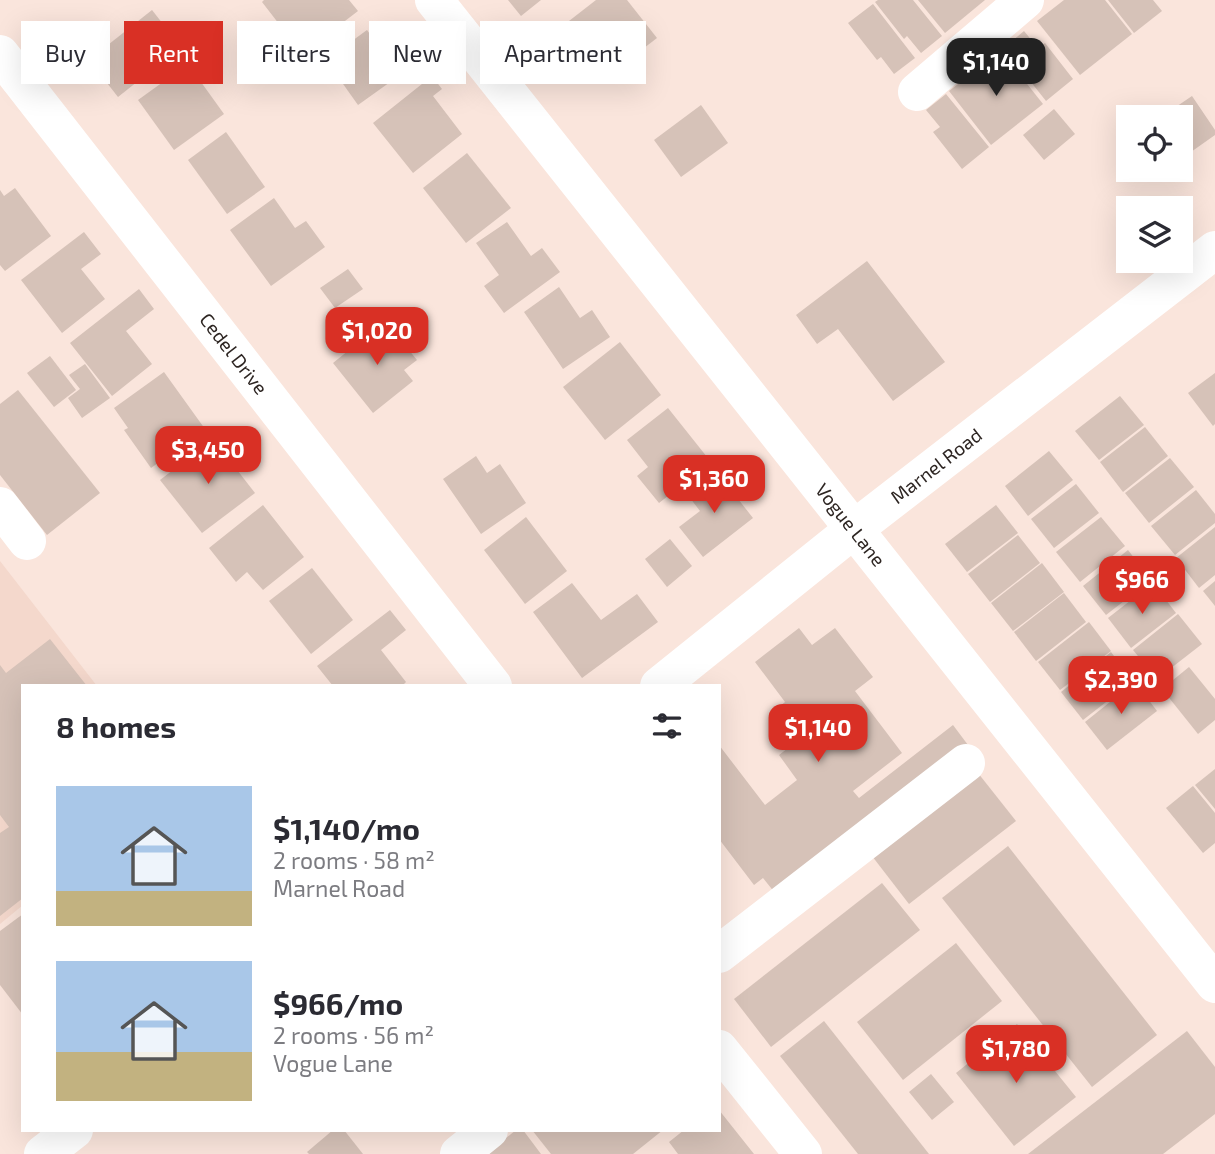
<!DOCTYPE html>
<meta charset="utf-8">
<style>
:root{--surface:#fff;--page:#f2f2f3;--text:#2b2b33;--muted:#7c7c81;--accent:#d93025}
body{margin:0;font-family:"Exo 2",sans-serif;background:var(--page);color:var(--text);height:100vh;display:flex;flex-direction:column;font-size:26px;white-space:nowrap}
*{box-sizing:border-box;margin:0}
p{font-size:23px;color:var(--muted)}
.icon{flex:none;width:38px;height:38px;fill:none;stroke:currentColor;stroke-width:2;stroke-linecap:round;stroke-linejoin:round}
.map{position:relative;flex:1;overflow:hidden}
.sheet{position:absolute;left:21px;top:684px;width:700px;height:448px;display:flex;flex-direction:column;background:var(--surface);border-radius:0px;box-shadow:0 7px 28px #0002}
.sheet>*{flex:none}
.top-card{position:absolute;left:21px;top:21px;width:700px;height:63px;display:flex;gap:14px}
.controls{position:absolute;left:1116px;top:105px;display:grid;gap:14px}
.controls a{display:grid;place-items:center;width:77px;height:77px;border-radius:0px;background:var(--surface);box-shadow:0 7px 28px #0002;font-size:35px}
.price{position:absolute;translate:-50% -60px;padding:0 16px;border-radius:14px;background:var(--accent);color:#fff;font-size:23px;line-height:46px;filter:drop-shadow(0 2px 4px #0008)}
.price::after{content:'';position:absolute;left:50%;top:42px;width:21px;height:16px;margin-left:-10px;background:inherit;clip-path:polygon(0 0,100% 0,50% 100%)}
.price.current{background:#222;color:#fff}
ul{padding:0;list-style:none}
li{display:flex;align-items:center;gap:21px;height:175px;padding:0 35px}
li span{display:grid;place-items:center;flex:none;width:196px;height:140px;border-radius:0px;color:#555}
li>.icon{margin-inline-start:auto}
span .icon{width:84px;height:84px;fill:#fffc;stroke-width:1}
li b{font-size:30px}
h2{display:flex;justify-content:space-between;align-items:center;height:84px;padding:0 35px;font-size:30px}
.tag{padding:0 24px;border-radius:0px;background:var(--surface);box-shadow:0 7px 28px #0002;font-size:24px;line-height:63px}
.tag.current{background:var(--accent);color:#fff}
.map>svg:first-child{display:block}
</style>
<div class="map">
<svg width="1215" height="1154" viewBox="0 0 1215 1154">
<rect width="100%" height="100%" fill="#fae5dc"/>
<path fill="#f4d8cc" d="M 0,561 L 97,686 L 23,686 L 23,905 L 0,924 Z"/>
<g fill="#d6c2b8">
<path d="M 264,0 L 349,0 L 358,11 L 315,44 L 299,23 L 286,33 L 262,2 Z"/>
<path d="M 508,0 L 541,0 L 521,16 Z"/>
<path d="M 596,0 L 627,0 L 657,38 L 601,81 L 560,28 Z"/>
<path d="M 878,0 L 913,0 L 942,36 L 921,53 L 907,36 L 904,39 L 875,2 Z"/>
<path d="M 918,0 L 985,0 L 945,33 Z"/>
<path d="M 1064,0 L 1105,0 L 1132,34 L 1080,75 L 1037,21 Z"/>
<path d="M 1108,0 L 1153,0 L 1162,11 L 1134,33 Z"/>
<path d="M 873,4 L 915,58 L 894,74 L 881,57 L 877,60 L 848,23 Z"/>
<path d="M 152,10 L 181,47 L 118,97 L 89,60 Z"/>
<path d="M 367,30 L 400,75 L 358,105 L 326,60 Z"/>
<path d="M 1024,31 L 1038,48 L 1045,43 L 1073,79 L 1046,101 L 1004,48 Z"/>
<path d="M 1001,51 L 1043,104 L 991,145 L 949,91 Z"/>
<path d="M 188,64 L 224,114 L 174,150 L 138,100 Z"/>
<path d="M 432,76 L 442,89 L 433,96 L 462,134 L 413,173 L 373,123 Z"/>
<path d="M 946,94 L 989,147 L 962,169 L 933,132 L 940,127 L 926,110 Z"/>
<path d="M 1192,96 L 1215,130 L 1215,135 L 1181,159 L 1181,117 L 1161,117 Z"/>
<path d="M 701,105 L 728,143 L 681,177 L 654,140 Z"/>
<path d="M 1054,109 L 1075,134 L 1044,160 L 1023,135 Z"/>
<path d="M 226,132 L 265,187 L 227,214 L 188,160 Z"/>
<path d="M 467,153 L 511,208 L 466,243 L 423,188 Z"/>
<path d="M 15,188 L 51,236 L 5,271 L 0,265 L 0,190 L 4,196 Z"/>
<path d="M 274,198 L 295,228 L 306,221 L 325,247 L 271,286 L 230,230 Z"/>
<path d="M 507,222 L 531,256 L 542,248 L 560,272 L 504,313 L 484,286 L 499,275 L 476,243 Z"/>
<path d="M 84,232 L 101,254 L 81,269 L 105,299 L 62,333 L 21,280 Z"/>
<path d="M 867,261 L 945,362 L 893,401 L 838,329 L 817,344 L 796,315 Z"/>
<path d="M 348,269 L 363,289 L 335,308 L 320,288 Z"/>
<path d="M 559,287 L 580,318 L 592,310 L 610,337 L 563,369 L 524,312 Z"/>
<path d="M 139,289 L 154,309 L 126,331 L 152,364 L 112,396 L 70,343 Z"/>
<path d="M 385,321 L 417,360 L 404,370 L 413,381 L 373,413 L 333,363 Z"/>
<path d="M 620,342 L 661,395 L 605,440 L 563,387 Z"/>
<path d="M 50,356 L 76,390 L 54,407 L 27,373 Z"/>
<path d="M 85,364 L 110,398 L 82,418 L 68,398 L 80,389 L 69,375 Z"/>
<path d="M 164,372 L 205,429 L 151,468 L 124,430 L 128,428 L 114,408 Z"/>
<path d="M 1215,373 L 1215,424 L 1213,426 L 1188,393 Z"/>
<path d="M 18,390 L 100,493 L 47,535 L 0,475 L 0,404 Z"/>
<path d="M 1120,396 L 1144,425 L 1099,460 L 1075,431 Z"/>
<path d="M 668,408 L 711,462 L 659,503 L 637,476 L 648,467 L 627,440 Z"/>
<path d="M 1145,427 L 1168,456 L 1123,492 L 1100,462 Z"/>
<path d="M 213,439 L 255,493 L 202,533 L 160,480 Z"/>
<path d="M 1049,451 L 1073,480 L 1028,516 L 1005,486 Z"/>
<path d="M 476,456 L 487,473 L 500,464 L 526,503 L 481,534 L 443,479 Z"/>
<path d="M 1170,458 L 1194,487 L 1149,523 L 1125,493 Z"/>
<path d="M 716,471 L 753,518 L 703,557 L 679,527 L 700,511 L 687,494 Z"/>
<path d="M 1076,484 L 1099,513 L 1054,548 L 1031,519 Z"/>
<path d="M 1196,490 L 1215,514 L 1215,523 L 1175,555 L 1151,526 Z"/>
<path d="M 263,505 L 304,557 L 263,590 L 247,572 L 236,582 L 209,548 Z"/>
<path d="M 996,505 L 1018,533 L 967,572 L 945,544 Z"/>
<path d="M 526,517 L 567,571 L 525,604 L 484,550 Z"/>
<path d="M 1101,517 L 1125,546 L 1080,582 L 1056,552 Z"/>
<path d="M 1215,527 L 1215,575 L 1199,588 L 1176,558 Z"/>
<path d="M 1018,535 L 1040,563 L 990,602 L 968,574 Z"/>
<path d="M 670,539 L 692,566 L 667,587 L 645,559 Z"/>
<path d="M 1128,550 L 1151,580 L 1106,615 L 1083,586 Z"/>
<path d="M 1042,563 L 1064,592 L 1013,631 L 991,603 Z"/>
<path d="M 312,568 L 353,620 L 311,654 L 269,601 Z"/>
<path d="M 1215,581 L 1215,606 L 1203,591 Z"/>
<path d="M 572,583 L 601,620 L 637,594 L 658,622 L 582,678 L 533,612 Z"/>
<path d="M 1153,583 L 1176,613 L 1131,648 L 1108,618 Z"/>
<path d="M 1064,593 L 1086,622 L 1036,661 L 1014,632 Z"/>
<path d="M 390,610 L 406,630 L 381,650 L 406,682 L 402,686 L 333,686 L 317,666 Z"/>
<path d="M 1178,614 L 1202,644 L 1157,679 L 1133,650 Z"/>
<path d="M 1089,622 L 1111,651 L 1060,690 L 1038,662 Z"/>
<path d="M 799,628 L 812,645 L 835,628 L 873,677 L 855,691 L 902,753 L 853,791 L 859,798 L 953,725 L 968,745 L 775,893 L 763,878 L 754,885 L 719,839 L 719,745 L 765,805 L 797,780 L 779,755 L 797,741 L 774,711 L 785,702 L 755,662 Z"/>
<path d="M 50,639 L 87,686 L 23,686 L 23,898 L 0,916 L 0,833 L 9,827 L 0,815 L 0,665 L 6,673 Z"/>
<path d="M 1111,652 L 1133,681 L 1083,720 L 1061,692 Z"/>
<path d="M 1189,667 L 1215,699 L 1215,720 L 1198,734 L 1162,689 Z"/>
<path d="M 1135,682 L 1157,711 L 1107,750 L 1085,722 Z"/>
<path d="M 1215,769 L 1215,809 L 1195,785 Z"/>
<path d="M 978,773 L 1016,821 L 909,904 L 872,856 Z"/>
<path d="M 1193,786 L 1215,813 L 1215,843 L 1203,853 L 1166,808 Z"/>
<path d="M 1008,846 L 1157,1035 L 1092,1087 L 942,898 Z"/>
<path d="M 882,883 L 920,930 L 771,1047 L 734,999 Z"/>
<path d="M 23,914 L 23,1015 L 0,985 L 0,931 Z"/>
<path d="M 956,943 L 1002,1001 L 903,1080 L 857,1022 Z"/>
<path d="M 824,1021 L 929,1154 L 858,1154 L 780,1056 Z"/>
<path d="M 1017,1024 L 1076,1097 L 1014,1146 L 956,1073 Z"/>
<path d="M 1187,1031 L 1215,1067 L 1215,1114 L 1163,1154 L 1028,1154 Z"/>
<path d="M 931,1074 L 954,1102 L 932,1120 L 909,1092 Z"/>
<path d="M 719,1110 L 754,1154 L 678,1154 L 669,1142 L 684,1130 L 719,1130 Z"/>
<path d="M 333,1130 L 344,1130 L 363,1154 L 309,1154 L 307,1152 Z"/>
<path d="M 516,1130 L 523,1130 L 541,1154 L 486,1154 Z"/>
<path d="M 532,1130 L 663,1130 L 633,1154 L 551,1154 Z"/>
</g>
<g fill="none" stroke-linecap="round" stroke-linejoin="round">
<g stroke="#fff" stroke-width="38">
<path id="s1" d="M 434,0 L 1215,984"/>
<path id="s2" d="M 0,54 L 493,686"/>
<path d="M 917,92 L 1025,0"/>
<path d="M 0,506 L 27,541"/>
<path id="s3" d="M 659,686 L 853,530 L 1215,250"/>
<path d="M 719,954 L 966,763"/>
<path d="M 719,1049 L 803,1154"/>
<path d="M 43,1154 L 74,1130"/>
<path d="M 459,1154 L 489,1130"/>
</g>
</g>
<g text-anchor="middle" stroke-width="7" stroke-linejoin="round" paint-order="stroke">
<g font-size="19" fill="#2e2623" stroke="#fef5f2">
<text dy="7" stroke="none"><textPath href="#s2" startOffset="380">Cedel Drive</textPath></text>
<text dy="7" stroke="none"><textPath href="#s3" startOffset="354">Marnel Road</textPath></text>
<text dy="7" stroke="none"><textPath href="#s1" startOffset="670">Vogue Lane</textPath></text>
</g>
</g>
</svg>
<div class="controls">
<a><svg class="icon" aria-label="locate" viewBox="0 0 24 24"><circle cx="12" cy="12" r="6"/><path d="M12 2v4M12 18v4M2 12h4M18 12h4"/></svg></a>
<a><svg class="icon" aria-label="layers" viewBox="0 0 24 24"><path d="M12 4l9 5-9 5-9-5zM3 14l9 5 9-5"/></svg></a>
</div>
<b class="price current" style="left:996px;top:98px">$1,140</b>
<b class="price" style="left:377px;top:367px">$1,020</b>
<b class="price" style="left:208px;top:486px">$3,450</b>
<b class="price" style="left:714px;top:515px">$1,360</b>
<b class="price" style="left:1142px;top:616px">$966</b>
<b class="price" style="left:1121px;top:716px">$2,390</b>
<b class="price" style="left:818px;top:764px">$1,140</b>
<b class="price" style="left:1016px;top:1085px">$1,780</b>
<div class="top-card">
<a class="tag">Buy</a>
<a class="tag current">Rent</a>
<a class="tag">Filters</a>
<a class="tag">New</a>
<a class="tag">Apartment</a>
</div>
<section class="sheet">
<h2>8 homes<svg class="icon" aria-label="filters" viewBox="0 0 24 24"><path d="M4 7h16M4 17h16"/><circle cx="9" cy="7" r="2"/><circle cx="15" cy="17" r="2"/></svg></h2>
<ul>
<li><span style="background:linear-gradient(#a9c7e8 75%,#c2b280 0)"><svg class="icon" aria-label="home" viewBox="0 0 24 24"><path d="M3 11l9-7 9 7M6 9v11h12V9"/></svg></span><div><b>$1,140/mo</b><p>2 rooms · 58 m²</p><p>Marnel Road</p></div></li>
<li><span style="background:linear-gradient(#a9c7e8 65%,#c2b280 0)"><svg class="icon" aria-label="home" viewBox="0 0 24 24"><path d="M3 11l9-7 9 7M6 9v11h12V9"/></svg></span><div><b>$966/mo</b><p>2 rooms · 56 m²</p><p>Vogue Lane</p></div></li>
</ul>
</section>
</div>
